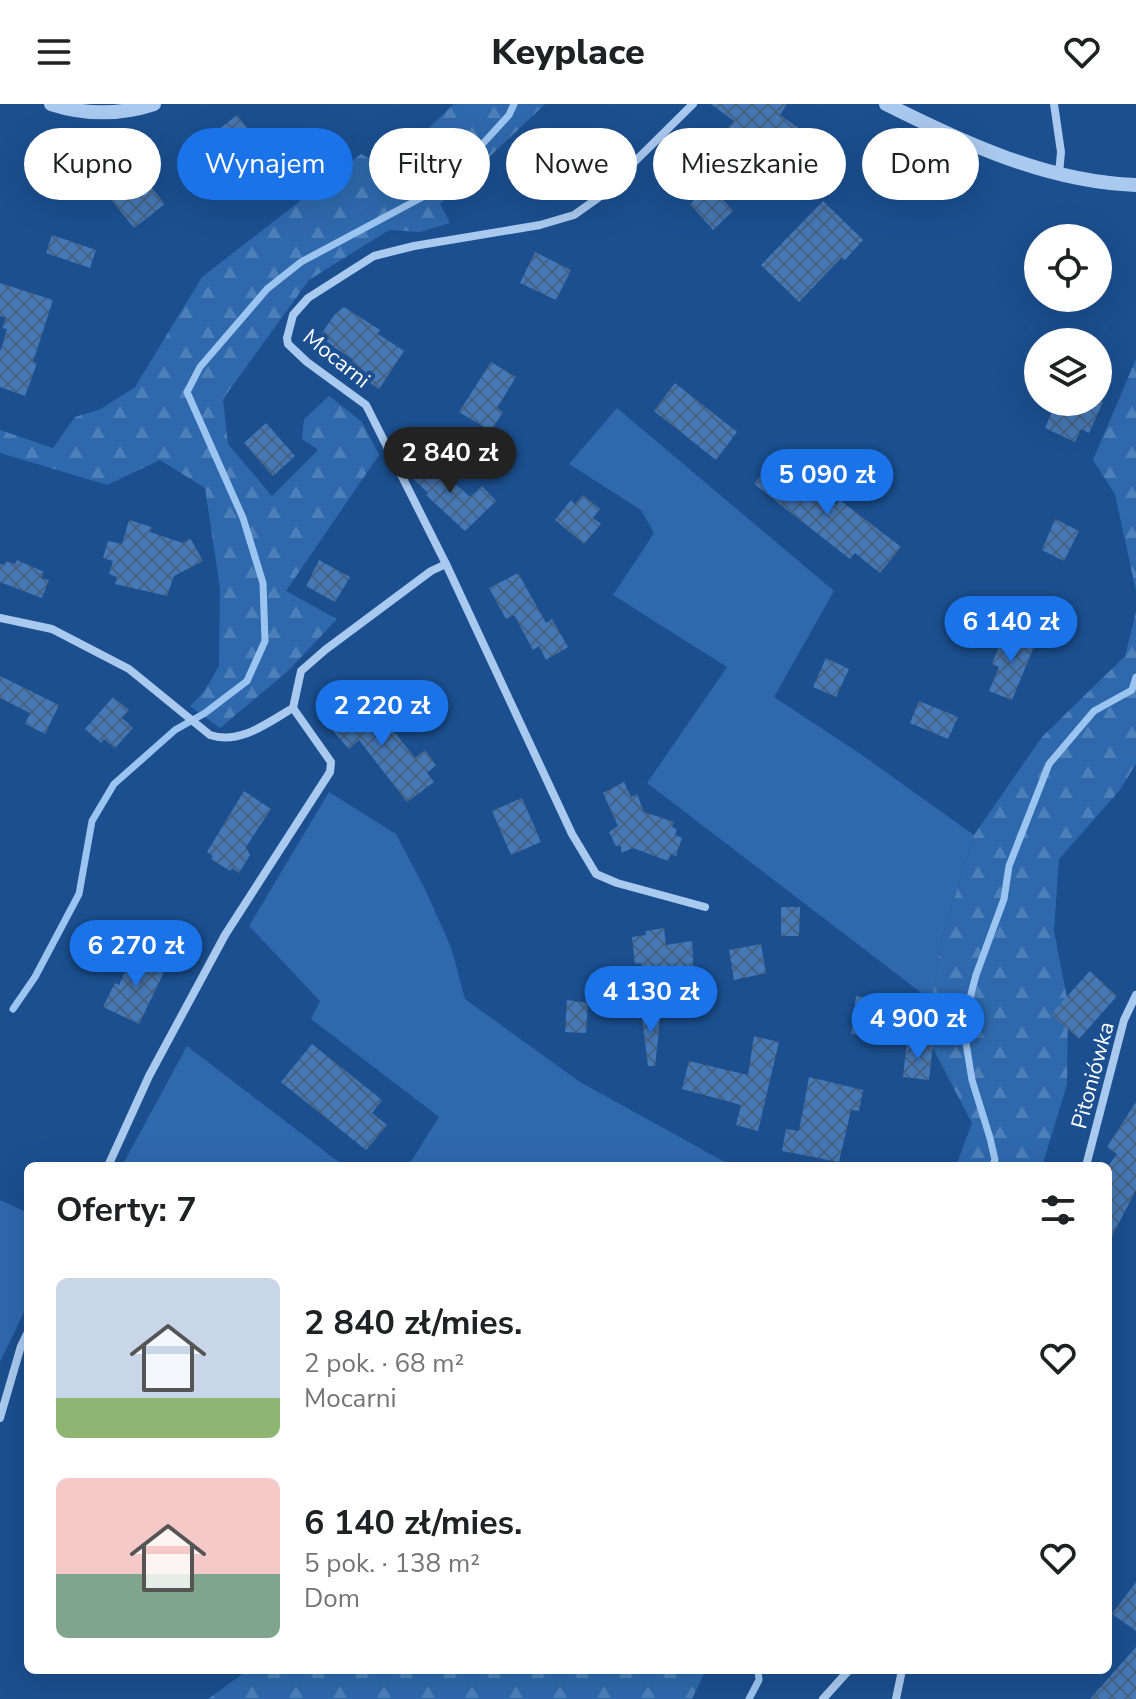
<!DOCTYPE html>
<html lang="pl">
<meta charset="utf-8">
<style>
:root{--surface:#fff;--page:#f2f2f2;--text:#202124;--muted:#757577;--accent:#1a73e8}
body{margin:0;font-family:"Nunito Sans",sans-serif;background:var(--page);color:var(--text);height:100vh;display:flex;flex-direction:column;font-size:30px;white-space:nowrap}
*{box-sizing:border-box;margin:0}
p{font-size:26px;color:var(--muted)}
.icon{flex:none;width:44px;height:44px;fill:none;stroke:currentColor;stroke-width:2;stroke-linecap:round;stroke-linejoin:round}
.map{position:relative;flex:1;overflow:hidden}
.panel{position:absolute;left:24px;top:1058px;width:1088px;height:512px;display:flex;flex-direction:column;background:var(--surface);border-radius:12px;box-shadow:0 8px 32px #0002}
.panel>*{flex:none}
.banner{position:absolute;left:24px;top:24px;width:1088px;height:72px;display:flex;gap:16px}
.buttons{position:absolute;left:1024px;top:120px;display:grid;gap:16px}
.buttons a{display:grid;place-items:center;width:88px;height:88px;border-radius:50%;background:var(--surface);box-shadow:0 8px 32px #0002;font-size:40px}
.price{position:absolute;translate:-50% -68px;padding:0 18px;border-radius:28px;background:var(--accent);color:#fff;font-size:26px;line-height:52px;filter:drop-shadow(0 2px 4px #0008)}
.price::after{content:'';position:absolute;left:50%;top:48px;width:24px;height:18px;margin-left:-12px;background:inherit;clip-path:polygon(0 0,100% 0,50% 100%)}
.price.current{background:#222;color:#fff}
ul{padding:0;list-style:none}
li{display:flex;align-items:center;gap:24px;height:200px;padding:0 32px}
li span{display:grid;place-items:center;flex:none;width:224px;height:160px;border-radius:12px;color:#555}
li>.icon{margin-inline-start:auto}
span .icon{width:96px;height:96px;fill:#fffc;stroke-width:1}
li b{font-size:34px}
h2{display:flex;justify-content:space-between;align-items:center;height:96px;padding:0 32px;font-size:34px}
.tag{padding:0 28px;border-radius:36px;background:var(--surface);box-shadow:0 8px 32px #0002;font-size:28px;line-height:72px}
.tag.current{background:var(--accent);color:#fff}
header{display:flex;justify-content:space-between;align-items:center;height:104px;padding:0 32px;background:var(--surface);font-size:36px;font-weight:800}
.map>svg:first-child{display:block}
</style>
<header><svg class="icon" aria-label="menu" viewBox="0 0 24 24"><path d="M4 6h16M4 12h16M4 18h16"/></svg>Keyplace<svg class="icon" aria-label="heart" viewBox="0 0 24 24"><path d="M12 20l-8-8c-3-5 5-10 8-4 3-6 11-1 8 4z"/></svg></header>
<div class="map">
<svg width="1136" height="1595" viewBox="0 0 1136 1595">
<defs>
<pattern id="forest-firs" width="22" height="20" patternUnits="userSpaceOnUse" patternTransform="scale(2)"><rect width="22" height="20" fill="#2e69ad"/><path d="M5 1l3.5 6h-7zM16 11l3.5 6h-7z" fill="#4d80b9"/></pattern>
<pattern id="building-cross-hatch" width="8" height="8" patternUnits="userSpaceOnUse" patternTransform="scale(2)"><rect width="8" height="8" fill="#4478b7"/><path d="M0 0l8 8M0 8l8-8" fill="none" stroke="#486282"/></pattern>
</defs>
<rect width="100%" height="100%" fill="#1b4f8f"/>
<g fill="#2e69ad">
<path d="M 617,304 L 834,487 L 774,593 L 862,651 L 974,731 L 942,834 L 932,897 L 647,679 L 727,563 L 613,491 L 654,429 L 641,406 L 569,360 Z"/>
<path d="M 329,688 L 396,730 L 425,785 L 451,843 L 465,895 L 580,978 L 732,1062 L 408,1062 L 439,1013 L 311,915 L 320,897 L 249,822 Z"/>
<path d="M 187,942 L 344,1062 L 122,1062 Z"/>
<path d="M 0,1096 L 28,1109 L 28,1200 L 0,1258 Z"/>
</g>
<g fill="url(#forest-firs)">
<path d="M 454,0 L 545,0 L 440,100 L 450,119 L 420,128 L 389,126 L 309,176 L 223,295 L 228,340 L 272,392 L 318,346 L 302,335 L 304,315 L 329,292 L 362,318 L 379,351 L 286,487 L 337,515 L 288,567 L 220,624 L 190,602 L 204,588 L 219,562 L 220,484 L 205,384 L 160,356 L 107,381 L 0,349 L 0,326 L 53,344 L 75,313 L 101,305 L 135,283 L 202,173 L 361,50 L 387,64 Z"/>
<path d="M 1136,255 L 1136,487 L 1115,390 L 1093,356 Z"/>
<path d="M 1136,508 L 1136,660 L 1119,687 L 1059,755 L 1054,827 L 1068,899 L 1067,981 L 1042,1062 L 956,1062 L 972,1019 L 926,931 L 942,834 L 974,731 L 1042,633 L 1125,552 Z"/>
<path d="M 248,1566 L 706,1566 L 692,1595 L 208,1595 Z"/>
</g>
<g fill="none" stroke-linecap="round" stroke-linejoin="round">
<g stroke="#9cc4f0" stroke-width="7">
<path d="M 13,905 L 35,873 L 79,790 L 92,717 L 114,680 L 175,626 L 205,609 L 247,577 L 265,537 L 263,479 L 243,414 L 187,288 L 200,263 L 267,185 L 301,158 L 445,81 L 509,11 L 514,0"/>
<path d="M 992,1062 L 995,1056 L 990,1034 L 972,976 L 963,921 L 976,871 L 1004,795 L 1009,762 L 1049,660 L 1094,607 L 1132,586 L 1136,573"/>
<path d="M 749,1595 L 759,1576 L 758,1566"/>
</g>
</g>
<g fill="url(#building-cross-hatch)">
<path d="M 711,0 L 787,0 L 780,11 L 800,25 L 781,51 L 766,40 L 723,96 L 733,107 L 713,126 L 690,100 L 727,66 L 714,56 L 722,46 L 715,41 L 734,17 Z"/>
<path d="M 237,11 L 283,68 L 253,92 L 207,35 Z"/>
<path d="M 551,30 L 566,48 L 580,35 L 596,53 L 562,83 L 546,65 L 529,81 L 513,63 Z"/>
<path d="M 118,43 L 165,100 L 134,124 L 88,67 Z"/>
<path d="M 823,97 L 863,136 L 845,156 L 841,154 L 799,198 L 761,161 Z"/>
<path d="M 52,131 L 96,146 L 90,164 L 46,149 Z"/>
<path d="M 535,148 L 571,166 L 556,196 L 520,179 Z"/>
<path d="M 0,179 L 53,196 L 33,258 L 37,259 L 25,292 L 0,283 L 0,248 L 7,225 L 2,224 L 6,214 L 0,212 Z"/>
<path d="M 344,203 L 380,226 L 378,230 L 404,247 L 379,285 L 348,264 L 353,256 L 319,233 L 335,210 Z"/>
<path d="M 491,258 L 516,273 L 497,304 L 503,308 L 491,327 L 459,308 Z"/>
<path d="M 675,279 L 737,328 L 716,356 L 654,307 Z"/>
<path d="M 1065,298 L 1103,298 L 1089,329 L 1081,325 L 1075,338 L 1045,324 L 1053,305 L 1060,309 Z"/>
<path d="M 266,319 L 295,352 L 273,372 L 244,339 Z"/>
<path d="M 411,350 L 444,379 L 449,374 L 470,393 L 482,382 L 496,397 L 465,427 L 426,391 L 428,389 L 409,371 L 403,359 Z"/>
<path d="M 775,353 L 836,401 L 840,396 L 901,443 L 880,469 L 855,449 L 850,455 L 754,380 Z"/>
<path d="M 583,391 L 600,405 L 593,414 L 601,420 L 584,440 L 555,416 L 571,396 L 575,400 Z"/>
<path d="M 1055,415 L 1079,427 L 1064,457 L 1042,446 Z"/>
<path d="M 129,416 L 152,423 L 150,428 L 183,439 L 190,434 L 203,457 L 174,472 L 167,492 L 115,480 L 117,473 L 109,470 L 113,457 L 103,454 L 108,437 L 122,440 Z"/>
<path d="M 17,456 L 44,468 L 41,474 L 49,476 L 42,494 L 0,478 L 0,460 L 4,461 L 6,457 L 15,460 Z"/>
<path d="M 319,456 L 350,473 L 335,498 L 306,482 Z"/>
<path d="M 518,469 L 546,519 L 552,515 L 568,543 L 546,556 L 539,542 L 533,546 L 514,511 L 506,515 L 489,484 Z"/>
<path d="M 1005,527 L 1035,540 L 1012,596 L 989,587 L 999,563 L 992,560 Z"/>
<path d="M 826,554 L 849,565 L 836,593 L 813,583 Z"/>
<path d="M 0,572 L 59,601 L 45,630 L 25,620 L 30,609 L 0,594 Z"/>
<path d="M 113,593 L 129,606 L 122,614 L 133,624 L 115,644 L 104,635 L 101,639 L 85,625 Z"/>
<path d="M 333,594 L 354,617 L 372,600 L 415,654 L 425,646 L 436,661 L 427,669 L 434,678 L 407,698 L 359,636 L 349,645 L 317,609 Z"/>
<path d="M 919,597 L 958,613 L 948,635 L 910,619 Z"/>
<path d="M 624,678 L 631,693 L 637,690 L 644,708 L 674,718 L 672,723 L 677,725 L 675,731 L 682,734 L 676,752 L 671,750 L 668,757 L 633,744 L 621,749 L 621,742 L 616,742 L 609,728 L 618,722 L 603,689 Z"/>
<path d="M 244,687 L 271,705 L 246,743 L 250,751 L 239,769 L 232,764 L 230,767 L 211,755 L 213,752 L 207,748 Z"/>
<path d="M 522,694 L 541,738 L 511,751 L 492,707 Z"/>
<path d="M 781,803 L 800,803 L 799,832 L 781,832 Z"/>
<path d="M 664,824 L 666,841 L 692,837 L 694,869 L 655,874 L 654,864 L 642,866 L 641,859 L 635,860 L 632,833 L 646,831 L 646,827 Z"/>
<path d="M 761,840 L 766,869 L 734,876 L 729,846 Z"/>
<path d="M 135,846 L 167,862 L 139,920 L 103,903 L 115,879 L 119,881 Z"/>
<path d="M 1090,867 L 1117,892 L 1079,935 L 1051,910 Z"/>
<path d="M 856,892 L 897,897 L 892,935 L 851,930 Z"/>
<path d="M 567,896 L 588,899 L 586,929 L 565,928 Z"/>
<path d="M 641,905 L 661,907 L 655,962 L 648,962 Z"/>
<path d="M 754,932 L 779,938 L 758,1027 L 736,1021 L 741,1001 L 682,985 L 689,957 L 748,971 Z"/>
<path d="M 907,937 L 933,941 L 929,976 L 903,973 Z"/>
<path d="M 312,940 L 382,996 L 372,1009 L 387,1021 L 366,1046 L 281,978 Z"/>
<path d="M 809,973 L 863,986 L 859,1007 L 851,1006 L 839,1058 L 782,1047 L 786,1025 L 799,1027 Z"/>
<path d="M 1136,998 L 1136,1086 L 1108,1140 L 1108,1062 L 1117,1050 L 1107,1043 Z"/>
<path d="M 1136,1478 L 1136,1527 L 1112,1510 Z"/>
<path d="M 1136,1543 L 1136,1595 L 1090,1595 Z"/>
</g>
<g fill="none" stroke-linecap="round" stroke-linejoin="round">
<g stroke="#a9c9ee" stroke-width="8">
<path d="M 693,0 L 598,94 L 574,111 L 540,121 L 414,142 L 374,152 L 308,194 L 293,211 L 287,234 L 288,240 L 307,258 L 366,301 L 446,460 L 572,730 L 596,770 L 617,779 L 705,803"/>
<path d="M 1054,0 L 1061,48 L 1059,70"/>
<path d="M 0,514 L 52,525 L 129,565 L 210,631 C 240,641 267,619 293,604 L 301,567 L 325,546 L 431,467 L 446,460"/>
<path d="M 108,1062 L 149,972 L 225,831 L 330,668 L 331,658 L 293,604"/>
<path d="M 1086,1062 L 1124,916 L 1136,891"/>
<path d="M 0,1314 L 21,1242 L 28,1228"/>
<path d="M 823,1595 L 849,1566"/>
<path d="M 896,1595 L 902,1566"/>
</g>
<g stroke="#a9c9ee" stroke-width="14">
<path d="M 51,0 C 85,11 120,11 154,0"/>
<path d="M 886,0 C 964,39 1047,78 1136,81"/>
</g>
</g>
<g text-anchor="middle" stroke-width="8" stroke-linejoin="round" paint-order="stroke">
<g font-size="22" fill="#fff" stroke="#1b4f8f">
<text transform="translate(337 254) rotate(39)" y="8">Mocarni</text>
<text transform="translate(1092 971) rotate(-75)" y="8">Pitoniówka</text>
</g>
</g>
</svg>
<div class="buttons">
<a><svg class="icon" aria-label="locate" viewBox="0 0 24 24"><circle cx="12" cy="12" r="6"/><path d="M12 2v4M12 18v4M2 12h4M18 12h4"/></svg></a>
<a><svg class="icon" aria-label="layers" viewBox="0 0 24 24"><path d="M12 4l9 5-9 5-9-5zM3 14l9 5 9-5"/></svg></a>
</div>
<b class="price current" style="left:450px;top:391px">2 840 zł</b>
<b class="price" style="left:827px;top:413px">5 090 zł</b>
<b class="price" style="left:1011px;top:560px">6 140 zł</b>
<b class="price" style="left:382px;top:644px">2 220 zł</b>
<b class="price" style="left:136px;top:884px">6 270 zł</b>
<b class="price" style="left:651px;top:930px">4 130 zł</b>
<b class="price" style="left:918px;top:957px">4 900 zł</b>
<div class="banner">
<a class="tag">Kupno</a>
<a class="tag current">Wynajem</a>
<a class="tag">Filtry</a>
<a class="tag">Nowe</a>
<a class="tag">Mieszkanie</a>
<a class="tag">Dom</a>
</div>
<section class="panel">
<h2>Oferty: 7<svg class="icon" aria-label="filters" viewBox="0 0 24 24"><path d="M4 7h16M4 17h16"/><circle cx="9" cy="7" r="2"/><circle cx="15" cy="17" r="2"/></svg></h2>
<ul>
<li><span style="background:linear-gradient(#c9d6e8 75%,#8fb573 0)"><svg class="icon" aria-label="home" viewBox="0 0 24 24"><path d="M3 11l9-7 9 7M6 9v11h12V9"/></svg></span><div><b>2 840 zł/mies.</b><p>2 pok. · 68 m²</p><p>Mocarni</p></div><svg class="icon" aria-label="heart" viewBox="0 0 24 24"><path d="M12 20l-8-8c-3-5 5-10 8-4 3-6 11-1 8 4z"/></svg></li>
<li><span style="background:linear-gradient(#f6c9c9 60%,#7fa58c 0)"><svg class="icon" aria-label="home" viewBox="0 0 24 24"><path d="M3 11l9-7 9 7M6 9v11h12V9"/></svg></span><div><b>6 140 zł/mies.</b><p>5 pok. · 138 m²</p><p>Dom</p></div><svg class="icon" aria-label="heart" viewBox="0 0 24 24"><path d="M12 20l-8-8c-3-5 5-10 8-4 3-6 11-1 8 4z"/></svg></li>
</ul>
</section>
</div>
